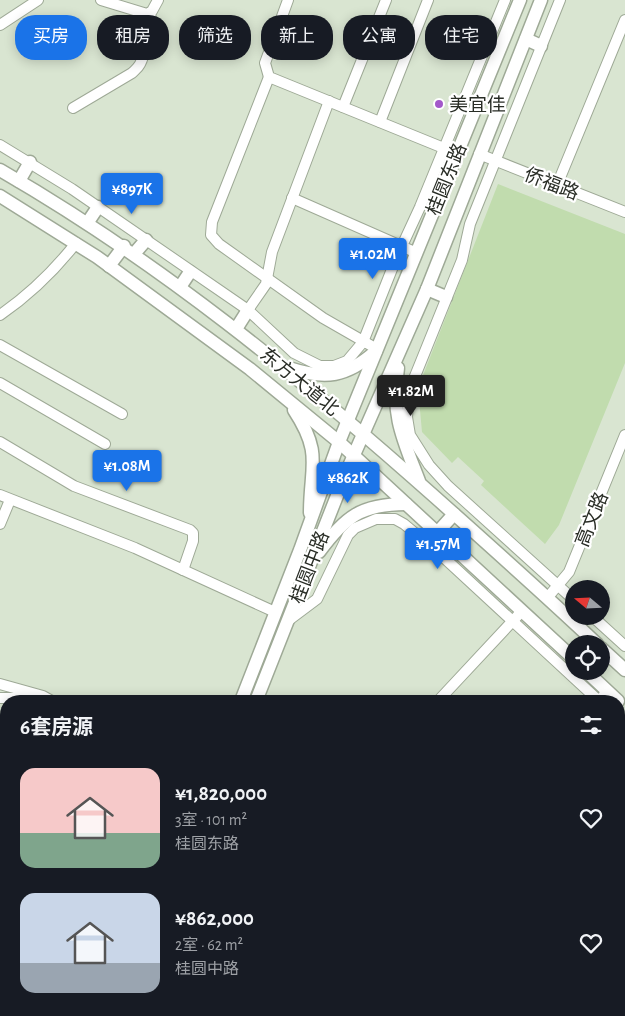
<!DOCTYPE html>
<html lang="zh">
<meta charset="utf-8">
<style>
:root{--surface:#171b24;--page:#242831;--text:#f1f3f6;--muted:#9ea1a6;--accent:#1a73e8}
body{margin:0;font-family:"Alegreya Sans","Noto Sans SC",sans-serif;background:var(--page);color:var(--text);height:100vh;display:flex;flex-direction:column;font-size:19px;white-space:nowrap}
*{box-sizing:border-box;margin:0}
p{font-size:16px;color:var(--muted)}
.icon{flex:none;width:28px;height:28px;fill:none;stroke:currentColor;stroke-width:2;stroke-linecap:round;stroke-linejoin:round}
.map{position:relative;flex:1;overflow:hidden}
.sheet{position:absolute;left:0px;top:695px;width:625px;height:321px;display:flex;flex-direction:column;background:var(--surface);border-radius:20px 20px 0 0;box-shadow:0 2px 12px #0003}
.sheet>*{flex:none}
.hud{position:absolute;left:15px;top:15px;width:595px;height:45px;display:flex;gap:10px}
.needle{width:32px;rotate:289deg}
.buttons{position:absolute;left:565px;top:580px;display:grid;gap:10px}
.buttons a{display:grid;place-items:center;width:45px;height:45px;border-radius:50%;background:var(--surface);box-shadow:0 2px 12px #0003;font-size:25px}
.price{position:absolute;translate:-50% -42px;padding:0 11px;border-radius:5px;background:var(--accent);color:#fff;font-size:16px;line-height:32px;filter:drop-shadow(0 1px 2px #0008)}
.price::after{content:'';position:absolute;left:50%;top:30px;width:15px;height:11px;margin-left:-8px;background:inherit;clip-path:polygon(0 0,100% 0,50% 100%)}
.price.selected{background:#222;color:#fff}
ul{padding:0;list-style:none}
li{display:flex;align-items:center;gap:15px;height:125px;padding:0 20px}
li span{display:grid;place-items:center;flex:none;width:140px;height:100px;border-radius:15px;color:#555}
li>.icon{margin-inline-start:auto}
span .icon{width:60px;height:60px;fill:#fffc;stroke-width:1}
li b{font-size:21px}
h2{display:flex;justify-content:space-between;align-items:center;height:60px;padding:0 20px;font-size:21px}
.tag{padding:0 18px;border-radius:20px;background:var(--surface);box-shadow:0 2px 12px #0003;font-size:18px;line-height:45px}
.tag.selected{background:var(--accent);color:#fff}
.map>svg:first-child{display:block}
</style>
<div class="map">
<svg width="625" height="1016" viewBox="0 0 625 1016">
<rect width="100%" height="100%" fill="#d9e5d1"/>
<path fill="#c1dcae" d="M 498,184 L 625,234 L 625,363 L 559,525 L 545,544 L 481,485 L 484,481 L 458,457 L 452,463 L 422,432 L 418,388 Z"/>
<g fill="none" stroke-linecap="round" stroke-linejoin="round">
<g stroke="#9ea996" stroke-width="12">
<g id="minor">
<path d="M 101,0 L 147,14 L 152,11 L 158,0"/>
<path d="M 288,0 L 265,63 L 269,77 L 451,151"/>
<path d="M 560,0 L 470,224 L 462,260 L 409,391 L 407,417 L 410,435 L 429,465 L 448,486 L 574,600"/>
<path d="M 0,25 L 38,0"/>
<path d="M 269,77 L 212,222 L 211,235 L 219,244 L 323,318 L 377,349"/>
<path d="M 343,107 L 386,0"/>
<path d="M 73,108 L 132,73 C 135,70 138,68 140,64 C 144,57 153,19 150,13"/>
<path d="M 380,122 L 428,0"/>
<path d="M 0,145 L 72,189 L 248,310 L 294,353 L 320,366 L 334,366 L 347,361 L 363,342 L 396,259 L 420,207 L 505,0"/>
<path d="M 479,154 L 625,212"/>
<path d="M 557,185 L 625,20"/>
<path d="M 292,198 L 417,253"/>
<path d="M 248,310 L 266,284 L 272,252 L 329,101"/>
<path d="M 0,315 C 29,295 54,271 76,243"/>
<path d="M 0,345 L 122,414"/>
<path d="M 0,383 L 105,444"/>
<path d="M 0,442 L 74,486 L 190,530 L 193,533 L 193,541 L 183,570"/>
<path d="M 0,495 L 135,548 L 275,612"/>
<path d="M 0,524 L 10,500"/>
<path d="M 548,597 L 569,572 L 625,435"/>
<path d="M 592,616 L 625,646"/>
<path d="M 289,620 L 317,599 L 348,535 L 355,528 L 376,519 L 395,519 L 404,524 L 440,554 L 599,701 L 607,691"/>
<path d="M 0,684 L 43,696 L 52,701"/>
<path d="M 0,698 L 36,698"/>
<path d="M 438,701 L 522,611"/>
<path d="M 619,720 L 625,726"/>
<path d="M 0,735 L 6,735"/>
<path d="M 0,747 L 6,747"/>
<path d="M 0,786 L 6,786"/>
<path d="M 619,816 L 625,810"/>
<path d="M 0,871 L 6,863"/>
<path d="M 0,979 L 6,964"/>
<path d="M 559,1010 L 566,1016"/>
<path d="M 0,1011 L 5,1016"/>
<path d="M 22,1016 L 24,1010"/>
<path d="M 64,1016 L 67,1010"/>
<path d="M 619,1016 L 625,1010"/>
</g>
</g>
<g stroke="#9ea996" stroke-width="15">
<g id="major">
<path d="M 526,39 L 541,46"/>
<path d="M 0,170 C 158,261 299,376 435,497 C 489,545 544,594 597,644"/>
<path d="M 19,181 L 30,162"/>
<path d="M 0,196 L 97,257 L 250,369 L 339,442 L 574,659"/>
<path d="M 88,222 L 98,207"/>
<path d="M 134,254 L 146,240"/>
<path d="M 109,266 L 124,246"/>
<path d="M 180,287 L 190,272"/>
<path d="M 427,289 L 446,297"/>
<path d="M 236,329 L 248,310"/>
<path d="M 289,368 C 325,380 347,377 376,351"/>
<path d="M 398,368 C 391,416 403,439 419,481"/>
<path d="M 294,410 C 323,454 310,466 310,513"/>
<path d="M 437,533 L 454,514"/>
<path d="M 319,552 C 345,517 361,504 406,504"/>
<path d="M 601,648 L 625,670"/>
<path d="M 586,671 L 618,701"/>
<path d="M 241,701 L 300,550 L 339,442 L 520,0"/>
<path d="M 256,701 L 346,473 L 427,289 L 541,0"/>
<path d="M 115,1016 L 117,1010"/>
<path d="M 128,1016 L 130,1010"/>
</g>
</g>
<use href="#minor" stroke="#fff" stroke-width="10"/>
<use href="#major" stroke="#fff" stroke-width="12"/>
</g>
<circle fill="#a358ca" stroke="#fff" stroke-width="2" cx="439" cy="104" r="5"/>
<g text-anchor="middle" stroke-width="4.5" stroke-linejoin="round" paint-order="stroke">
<g font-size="19" fill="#292d26" stroke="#fff" text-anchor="start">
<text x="449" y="111">美宜佳</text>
</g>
<g font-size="19" fill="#292d26" stroke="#fff">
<text transform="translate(446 179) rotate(-68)" y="7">桂圆东路</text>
<text transform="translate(552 183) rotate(21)" y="7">侨福路</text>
<text transform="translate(300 381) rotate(39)" y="7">东方大道北</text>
<text transform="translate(591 519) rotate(-68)" y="7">高文路</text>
<text transform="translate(309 567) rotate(-69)" y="7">桂圆中路</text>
</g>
</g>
</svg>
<div class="buttons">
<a><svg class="needle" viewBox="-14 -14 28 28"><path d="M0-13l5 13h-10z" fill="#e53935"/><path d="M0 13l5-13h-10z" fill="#9ea1a6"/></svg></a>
<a><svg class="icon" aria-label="locate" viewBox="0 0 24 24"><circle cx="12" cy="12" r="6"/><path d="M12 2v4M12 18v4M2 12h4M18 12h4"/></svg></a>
</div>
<b class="price" style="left:132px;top:215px">¥897K</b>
<b class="price" style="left:373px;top:280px">¥1.02M</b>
<b class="price selected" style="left:411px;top:417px">¥1.82M</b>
<b class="price" style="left:127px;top:492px">¥1.08M</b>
<b class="price" style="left:348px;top:504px">¥862K</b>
<b class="price" style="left:438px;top:570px">¥1.57M</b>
<div class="hud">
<a class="tag selected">买房</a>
<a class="tag">租房</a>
<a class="tag">筛选</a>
<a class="tag">新上</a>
<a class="tag">公寓</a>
<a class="tag">住宅</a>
</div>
<section class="sheet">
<h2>6套房源<svg class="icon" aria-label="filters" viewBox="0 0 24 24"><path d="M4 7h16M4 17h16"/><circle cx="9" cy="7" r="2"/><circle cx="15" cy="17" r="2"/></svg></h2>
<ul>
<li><span style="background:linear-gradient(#f6c9c9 65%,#7fa58c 0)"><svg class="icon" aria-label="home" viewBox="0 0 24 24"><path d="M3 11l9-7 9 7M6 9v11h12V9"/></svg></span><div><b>¥1,820,000</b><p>3室 · 101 m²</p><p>桂圆东路</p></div><svg class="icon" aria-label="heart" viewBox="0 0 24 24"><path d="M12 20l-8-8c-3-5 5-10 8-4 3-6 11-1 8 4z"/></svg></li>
<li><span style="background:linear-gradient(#c9d6e8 70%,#9aa5b1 0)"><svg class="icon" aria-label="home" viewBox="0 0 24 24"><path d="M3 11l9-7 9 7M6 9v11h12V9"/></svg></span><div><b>¥862,000</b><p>2室 · 62 m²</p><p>桂圆中路</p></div><svg class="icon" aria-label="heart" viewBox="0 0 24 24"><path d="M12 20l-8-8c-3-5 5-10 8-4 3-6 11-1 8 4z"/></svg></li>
</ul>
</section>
</div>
